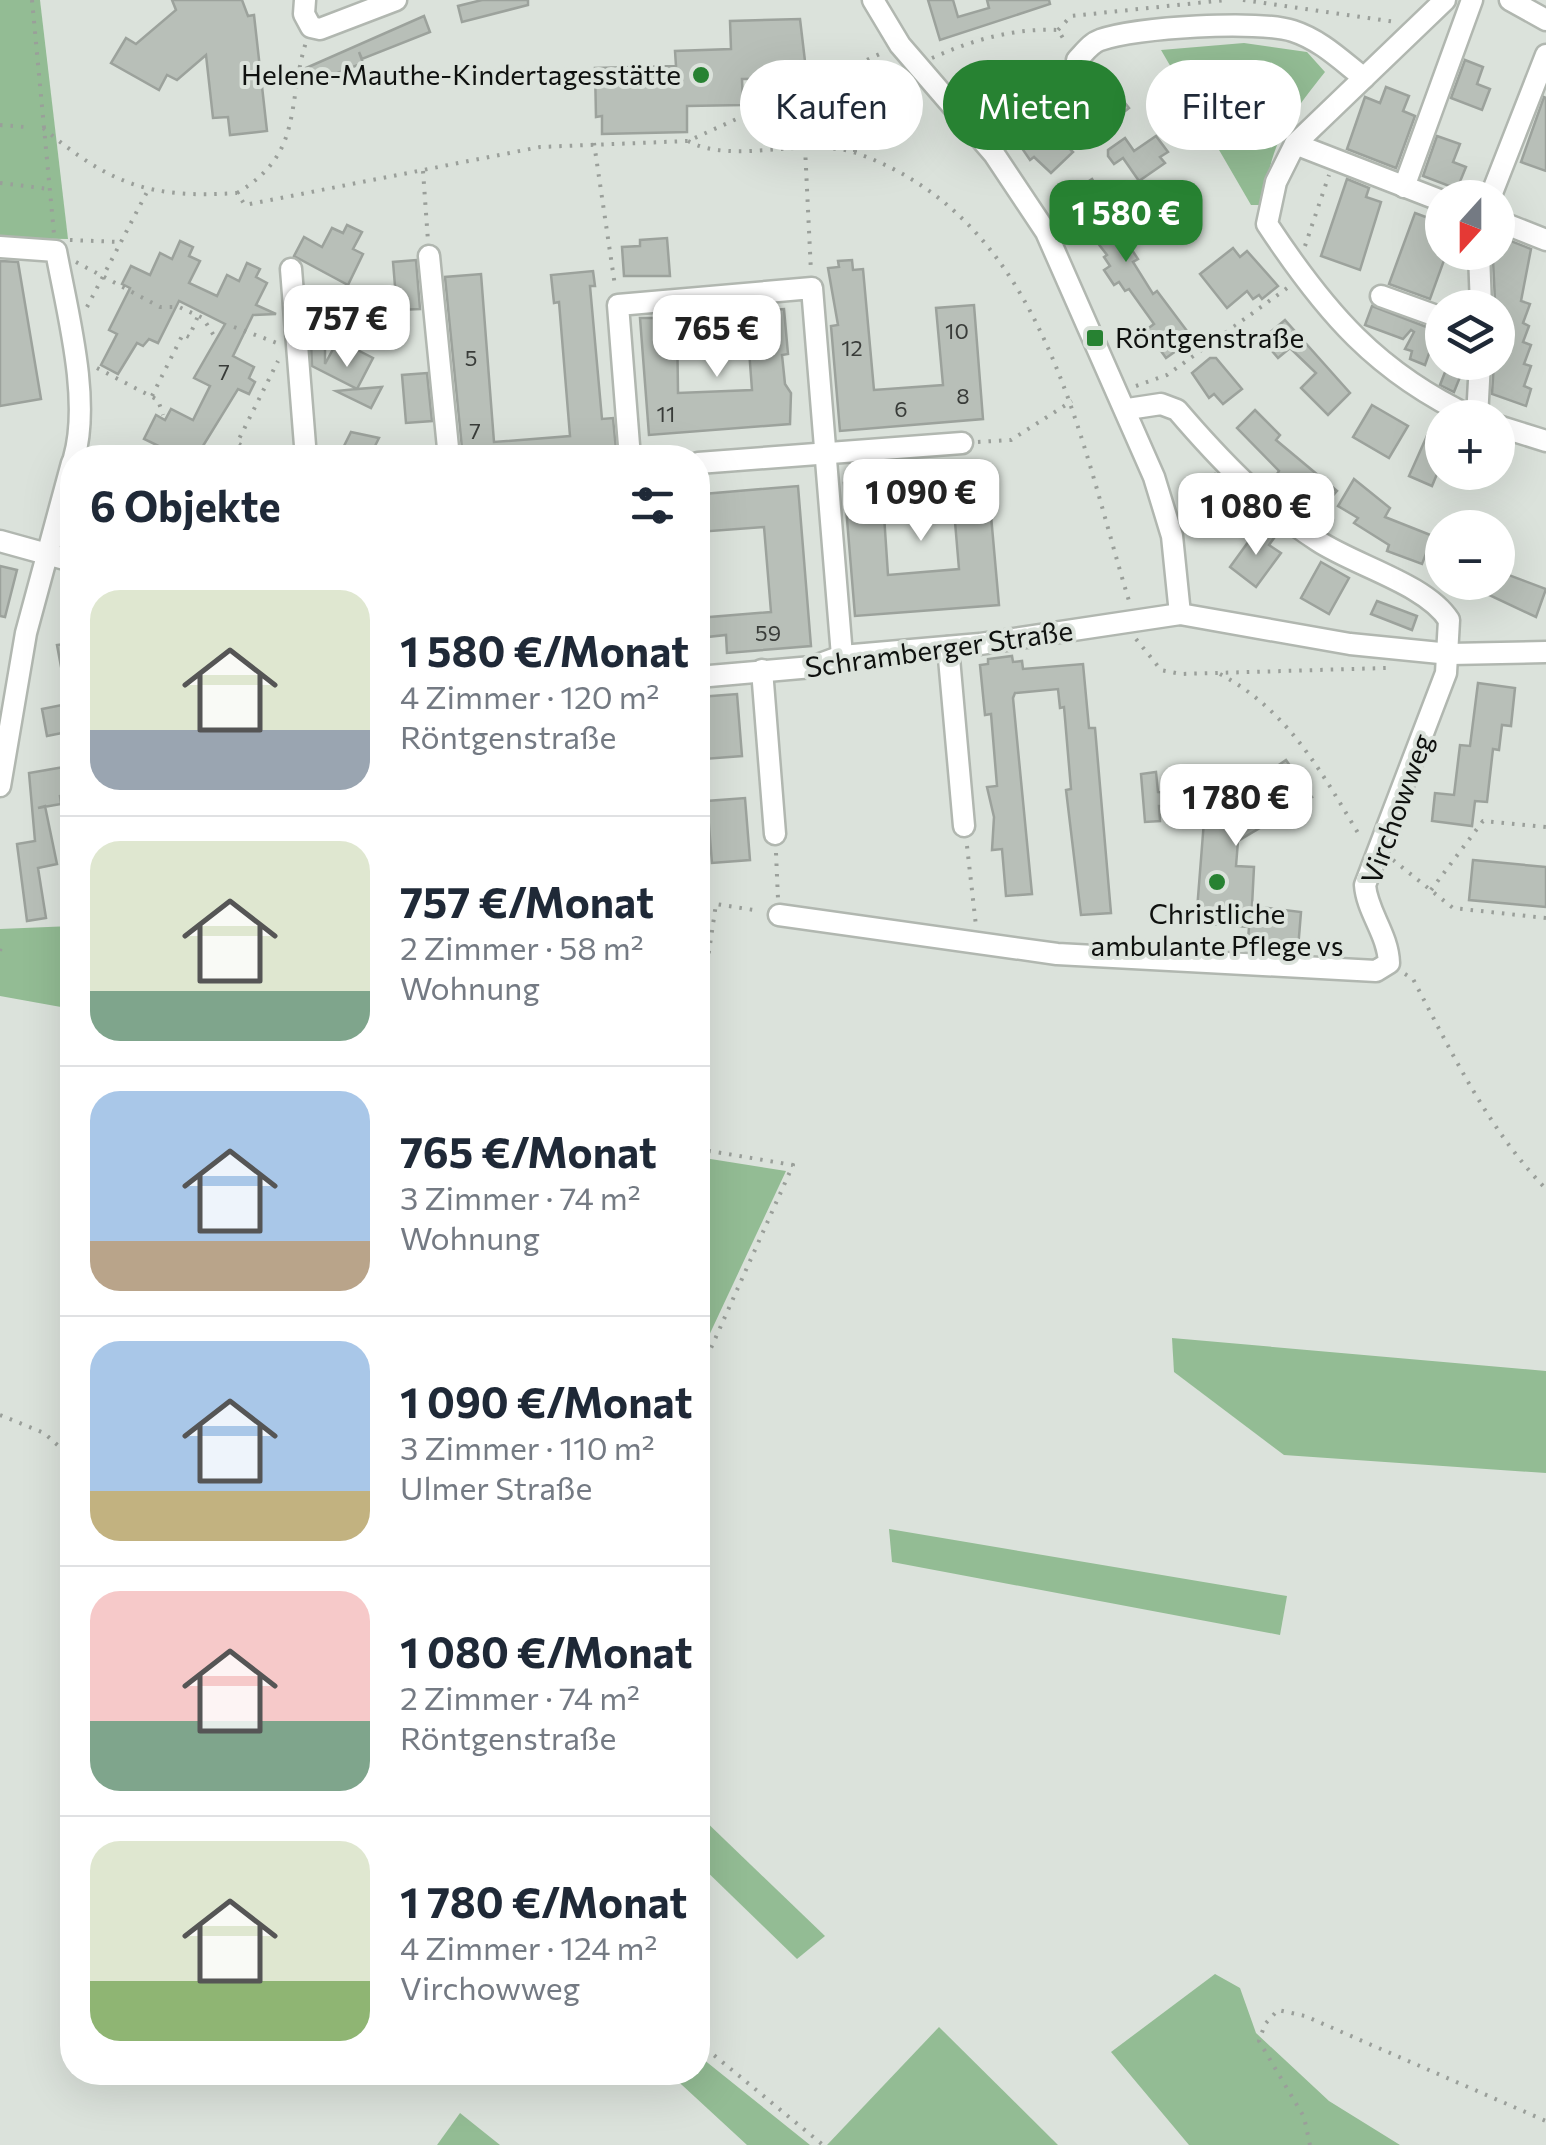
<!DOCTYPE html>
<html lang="de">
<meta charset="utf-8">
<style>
:root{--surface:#fff;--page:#f2f2f3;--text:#1f2937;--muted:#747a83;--line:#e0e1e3;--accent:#278232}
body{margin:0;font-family:Commissioner,sans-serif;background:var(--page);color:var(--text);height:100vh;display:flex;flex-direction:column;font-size:38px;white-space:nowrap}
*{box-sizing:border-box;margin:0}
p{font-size:32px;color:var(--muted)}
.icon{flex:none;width:55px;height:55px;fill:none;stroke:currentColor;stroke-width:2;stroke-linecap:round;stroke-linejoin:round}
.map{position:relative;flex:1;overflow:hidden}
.drawer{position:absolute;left:60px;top:445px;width:650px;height:1640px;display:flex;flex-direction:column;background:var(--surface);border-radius:40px;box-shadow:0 10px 40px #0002}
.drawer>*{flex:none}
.top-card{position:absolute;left:740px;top:60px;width:655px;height:90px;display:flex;gap:20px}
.needle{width:65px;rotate:201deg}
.controls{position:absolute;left:1425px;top:180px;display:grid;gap:20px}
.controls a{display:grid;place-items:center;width:90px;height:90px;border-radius:50%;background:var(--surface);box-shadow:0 10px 40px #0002;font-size:50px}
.price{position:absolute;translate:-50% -85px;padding:0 22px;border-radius:20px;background:#fff;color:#222;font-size:32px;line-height:65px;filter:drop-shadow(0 2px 5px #0008)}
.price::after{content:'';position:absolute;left:50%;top:60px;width:30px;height:22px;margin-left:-15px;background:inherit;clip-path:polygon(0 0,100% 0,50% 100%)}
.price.current{background:var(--accent);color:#fff}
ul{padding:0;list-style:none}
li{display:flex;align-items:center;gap:30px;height:250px;padding:0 30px}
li+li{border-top:2px solid var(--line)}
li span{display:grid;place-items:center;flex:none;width:280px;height:200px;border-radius:30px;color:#555}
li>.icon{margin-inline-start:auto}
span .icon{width:120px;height:120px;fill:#fffc;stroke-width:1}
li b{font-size:42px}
h2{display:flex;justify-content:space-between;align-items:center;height:120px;padding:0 30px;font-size:42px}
.tag{padding:0 35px;border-radius:45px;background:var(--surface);box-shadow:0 10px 40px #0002;font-size:35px;line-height:90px}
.tag.current{background:var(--accent);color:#fff}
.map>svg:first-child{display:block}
</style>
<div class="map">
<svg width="1546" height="2145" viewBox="0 0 1546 2145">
<rect width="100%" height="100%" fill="#dbe2db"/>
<g fill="#93bc94">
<path d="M 0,0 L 40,0 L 68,239 L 0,238 Z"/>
<path d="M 1244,43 L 1307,52 L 1325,72 C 1285,122 1273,140 1262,205 L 1251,205 L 1161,50 Z"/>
<path d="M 72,926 L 72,1009 L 0,996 L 0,929 Z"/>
<path d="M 698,1157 L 786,1171 L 698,1359 Z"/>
<path d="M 1172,1338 L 1546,1371 L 1546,1473 L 1284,1455 L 1174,1372 Z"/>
<path d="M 889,1529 L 1287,1596 L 1280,1635 L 892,1562 Z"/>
<path d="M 698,1814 L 825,1936 L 797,1959 L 698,1863 Z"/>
<path d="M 1215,1974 L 1240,1988 L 1256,2033 L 1329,2101 L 1400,2145 L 1189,2145 L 1111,2052 Z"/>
<path d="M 939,2027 L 1058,2145 L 827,2145 Z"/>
<path d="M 698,2055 L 810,2145 L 747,2145 L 669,2073 L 698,2072 Z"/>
<path d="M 460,2113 L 500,2145 L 437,2145 Z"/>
</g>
<g fill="#b8bfb8" stroke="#9ca29c" stroke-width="2.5" fill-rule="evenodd">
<path d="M 172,0 L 242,0 L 248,16 L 254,15 L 267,131 L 230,135 L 228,117 L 213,118 L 206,55 L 177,80 L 167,75 L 159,90 L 111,63 L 126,38 L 136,44 L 176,10 Z"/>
<path d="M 482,0 L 528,0 L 528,5 L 462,22 L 458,6 Z"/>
<path d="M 928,0 L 953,0 L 958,17 L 989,8 L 987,0 L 1049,0 L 1050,4 L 940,40 Z"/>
<path d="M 424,16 L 430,32 L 362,59 L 359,52 L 363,63 L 312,83 L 306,68 Z"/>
<path d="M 800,19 L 807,78 L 742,79 L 743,105 L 687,106 L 687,132 L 602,134 L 602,116 L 596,117 L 595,68 L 676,66 L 675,51 L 731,49 L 730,21 Z"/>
<path d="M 1465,60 L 1483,67 L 1477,84 L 1490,89 L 1482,110 L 1451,98 Z"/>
<path d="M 1008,75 L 1025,100 L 1003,116 L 985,91 Z"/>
<path d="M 1110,84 L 1129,108 L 1106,126 L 1087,102 Z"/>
<path d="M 1386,87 L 1409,96 L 1403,111 L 1415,116 L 1396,168 L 1347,149 L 1365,97 L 1380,103 Z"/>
<path d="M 1544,97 L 1546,98 L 1546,171 L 1521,162 Z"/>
<path d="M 1045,125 L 1073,152 L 1051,173 L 1034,157 L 1030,160 L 1019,144 L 1024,141 L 1021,136 L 1035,126 L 1038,130 Z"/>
<path d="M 1156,136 L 1168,152 L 1160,157 L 1165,163 L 1139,181 L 1123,158 L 1114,164 L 1108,156 L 1108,150 L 1125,138 L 1134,151 Z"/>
<path d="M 1437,136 L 1460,144 L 1453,162 L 1466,167 L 1457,189 L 1423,176 Z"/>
<path d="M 1092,179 L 1105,200 L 1113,194 L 1127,215 L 1111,225 L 1126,250 L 1130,247 L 1138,259 L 1133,262 L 1153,294 L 1157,291 L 1193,339 L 1166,358 L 1146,330 L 1154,324 L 1129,289 L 1125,291 L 1119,282 L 1114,285 L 1104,270 L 1110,266 L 1104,257 L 1107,255 L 1063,198 Z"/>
<path d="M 1347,179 L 1369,188 L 1366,197 L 1381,202 L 1360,270 L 1321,256 Z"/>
<path d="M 1415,213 L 1442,223 L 1442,252 L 1447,252 L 1430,299 L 1389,284 Z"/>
<path d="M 347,225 L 362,232 L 353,249 L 363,254 L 348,285 L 294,256 L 304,237 L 322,247 L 332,228 L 343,233 Z"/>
<path d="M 1498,236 L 1531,249 L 1521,301 L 1530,304 L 1523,323 L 1529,326 L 1523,342 L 1531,345 L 1524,364 L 1531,366 L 1524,386 L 1531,389 L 1526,406 L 1492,394 L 1494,362 L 1498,362 L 1493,260 Z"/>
<path d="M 667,238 L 670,276 L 624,276 L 622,247 L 640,246 L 640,240 Z"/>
<path d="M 180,241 L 193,247 L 189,256 L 200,261 L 189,283 L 217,296 L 227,275 L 239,281 L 247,263 L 260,269 L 256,277 L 267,283 L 256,305 L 276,314 L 253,315 L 233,356 L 254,367 L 249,378 L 255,382 L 249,394 L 238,389 L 198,454 L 188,449 L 184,458 L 160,458 L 165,449 L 144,439 L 156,415 L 165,420 L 171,409 L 193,420 L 210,386 L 194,378 L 225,324 L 179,301 L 158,343 L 149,339 L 143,346 L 137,343 L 118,374 L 101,365 L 117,334 L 109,330 L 130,288 L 122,284 L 131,266 L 150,275 L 160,253 L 172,259 Z"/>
<path d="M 1233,248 L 1240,257 L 1247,251 L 1278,286 L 1262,299 L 1259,295 L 1253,299 L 1247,291 L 1227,308 L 1200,274 Z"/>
<path d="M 416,260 L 420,309 L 397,310 L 393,262 Z"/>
<path d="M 852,260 L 853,270 L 863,269 L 874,390 L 943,385 L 936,308 L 974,305 L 983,419 L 840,431 L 831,326 L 838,325 L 828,268 L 839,267 L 838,261 Z"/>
<path d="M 0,261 L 18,262 L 41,399 L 0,406 Z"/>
<path d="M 593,271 L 595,286 L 590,286 L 602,419 L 613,418 L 616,450 L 604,451 L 605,458 L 463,458 L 445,277 L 481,274 L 494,442 L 570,436 L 559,302 L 554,303 L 551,275 Z"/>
<path d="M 772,305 L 772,310 L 784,309 L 788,354 L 782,355 L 785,384 L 791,393 L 790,424 L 649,435 L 640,318 L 677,318 L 678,393 L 752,390 L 746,309 Z"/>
<path d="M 1372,306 L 1437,331 L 1425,365 L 1410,359 L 1412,351 L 1405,349 L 1414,332 L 1411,330 L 1403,339 L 1365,325 Z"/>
<path d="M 1285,320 L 1350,393 L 1328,415 L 1301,388 L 1316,373 L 1290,348 L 1278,358 L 1262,339 Z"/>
<path d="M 338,340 L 373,358 L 357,389 L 382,387 L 371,408 L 336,391 L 357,389 L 312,366 L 311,342 L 325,349 L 325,364 Z"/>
<path d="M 1210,358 L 1216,358 L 1242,389 L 1223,404 L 1214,394 L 1209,398 L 1192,373 Z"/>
<path d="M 1449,362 L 1466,362 L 1454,392 L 1440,385 Z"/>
<path d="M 427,373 L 432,421 L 406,423 L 402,375 Z"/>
<path d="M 1372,405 L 1408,426 L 1389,458 L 1353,437 Z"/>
<path d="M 1255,410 L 1280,435 L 1276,440 L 1337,491 L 1320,510 L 1277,474 L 1279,471 L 1237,428 Z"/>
<path d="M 1430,429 L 1442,432 L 1442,462 L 1432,486 L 1409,476 Z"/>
<path d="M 351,432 L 379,438 L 369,458 L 338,458 Z"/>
<path d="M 987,471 L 999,605 L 855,616 L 844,483 ZM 954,510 L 959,569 L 888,575 L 884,515 Z"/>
<path d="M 1215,474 L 1238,498 L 1209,527 L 1185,504 Z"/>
<path d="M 1354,479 L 1390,508 L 1385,517 L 1433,536 L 1422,564 L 1387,551 L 1389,545 L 1354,523 L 1358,518 L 1338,506 Z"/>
<path d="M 798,486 L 811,646 L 727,653 L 726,635 L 698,638 L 698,618 L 771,612 L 764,527 L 698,532 L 698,498 L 703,494 Z"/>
<path d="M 1259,527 L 1274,538 L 1269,545 L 1281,553 L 1256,587 L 1230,567 Z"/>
<path d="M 1321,562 L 1349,578 L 1329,614 L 1301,598 Z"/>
<path d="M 0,566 L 17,570 L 5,617 L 0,616 Z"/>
<path d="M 1498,571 L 1546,589 L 1536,617 L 1468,585 L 1498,582 Z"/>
<path d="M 1377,601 L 1417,616 L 1412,630 L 1371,614 Z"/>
<path d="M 72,643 L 72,687 L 65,688 L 57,645 Z"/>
<path d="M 1012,656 L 1013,662 L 1022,661 L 1023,669 L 1083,664 L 1089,728 L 1095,728 L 1111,913 L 1081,915 L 1066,790 L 1071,789 L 1064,707 L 1060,708 L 1058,689 L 1015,693 L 1013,698 L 1032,894 L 1006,896 L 1002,849 L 992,850 L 994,817 L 987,787 L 997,786 L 991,714 L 985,715 L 980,665 L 988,664 L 988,659 Z"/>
<path d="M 1478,683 L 1515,688 L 1511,726 L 1502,725 L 1499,750 L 1493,749 L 1487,802 L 1475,801 L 1472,826 L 1432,821 L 1435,793 L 1454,795 L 1460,745 L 1470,746 Z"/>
<path d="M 737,694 L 742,756 L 704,759 L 699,697 Z"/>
<path d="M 72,703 L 72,731 L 47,736 L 42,709 Z"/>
<path d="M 1286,760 L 1312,797 L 1238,841 L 1236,866 L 1254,867 L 1252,906 L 1301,912 L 1298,949 L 1248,940 L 1249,927 L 1196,923 L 1205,808 L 1159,806 L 1160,821 L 1145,822 L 1141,774 L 1156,772 L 1158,792 L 1206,794 L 1212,783 L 1236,785 L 1241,791 Z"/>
<path d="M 64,767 L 69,795 L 60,796 L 61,804 L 38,808 L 45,806 L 57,864 L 38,868 L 46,918 L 27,921 L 17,844 L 35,841 L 29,773 Z"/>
<path d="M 745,798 L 750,860 L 712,863 L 707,801 Z"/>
<path d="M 1473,860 L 1546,867 L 1546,907 L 1469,900 Z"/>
</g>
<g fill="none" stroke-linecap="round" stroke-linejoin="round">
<g stroke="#b1b7b0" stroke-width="25">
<g id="minor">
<path d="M 305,0 L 304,14 L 311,27 L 320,29 L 396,0"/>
<path d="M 873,0 L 900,45 L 994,154 L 1046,232 L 1154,477 L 1172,536 L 1180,614"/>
<path d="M 1445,0 L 1295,144 L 1276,182 L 1267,224 C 1325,312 1377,373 1474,418"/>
<path d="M 1510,0 L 1546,20"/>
<path d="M 1077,60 C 1084,53 1091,43 1100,40 C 1136,27 1258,20 1293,31 C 1321,40 1342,61 1364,78"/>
<path d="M 1295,144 L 1442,201"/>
<path d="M 1404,187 L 1472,0"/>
<path d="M 1490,198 L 1546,55"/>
<path d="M 1498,221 L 1546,240"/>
<path d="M 0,247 L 56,251 C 67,311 91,399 74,458"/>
<path d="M 1479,252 L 1481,308"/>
<path d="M 429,256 L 449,458"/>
<path d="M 291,269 L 306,458"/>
<path d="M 1381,296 L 1442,318"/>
<path d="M 1477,418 L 1480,362"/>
<path d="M 1498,426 L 1546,441"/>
<path d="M 630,458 L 618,305 L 812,288 L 842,656"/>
<path d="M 698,463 L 962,443"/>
<path d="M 0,541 L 72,561"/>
<path d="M 948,647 L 964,826"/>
<path d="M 762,670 L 775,834"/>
<path d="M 698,677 L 812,667 L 842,656 L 980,644 L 1180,614 L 1350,644 L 1450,654 L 1546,652"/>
<path d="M 0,786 L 26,633 L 72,463"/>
<path d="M 779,915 L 1057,954 L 1376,971 L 1389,963 C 1388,934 1367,912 1365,885 L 1446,673 L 1449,620 C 1426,584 1356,566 1318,541 C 1264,506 1219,459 1177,410 L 1161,404 L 1128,409"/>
</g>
</g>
<g stroke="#9a9f9a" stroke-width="4" stroke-dasharray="2.5 8" stroke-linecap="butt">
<path d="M 32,0 L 54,234"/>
<path d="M 1243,0 L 1396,22"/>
<path d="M 1058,30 L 1071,16 L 1226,0"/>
<path d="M 932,58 C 972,40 1014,28 1058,30 L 1066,43"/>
<path d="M 0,125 L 25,127"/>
<path d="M 43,128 C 110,184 149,199 237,193 L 245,205 L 540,147 L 688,141 L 882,53"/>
<path d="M 688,141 C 734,166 806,135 859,154 C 1045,222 1078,434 1129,601"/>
<path d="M 594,143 L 615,286"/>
<path d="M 786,146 L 905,81"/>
<path d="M 805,147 L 811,272"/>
<path d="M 855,152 L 855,108"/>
<path d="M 423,171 L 428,241"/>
<path d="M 0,183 L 49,189"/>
<path d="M 237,193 C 304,153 286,107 306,42"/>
<path d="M 70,240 L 120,242"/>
<path d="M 1305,246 L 1329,175"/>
<path d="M 76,262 L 160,307 L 179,307 L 203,318 L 216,339"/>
<path d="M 87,307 L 147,192"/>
<path d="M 234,327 L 277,343"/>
<path d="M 97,368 L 158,400 L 163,415"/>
<path d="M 1136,386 L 1167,375 L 1290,286"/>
<path d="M 152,396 L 183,334 L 189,337 L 198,316"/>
<path d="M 978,442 L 1011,440 L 1072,401"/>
<path d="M 252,458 L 254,452 L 237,443 L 278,361"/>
<path d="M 1136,639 L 1161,670 L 1181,674 L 1386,668"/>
<path d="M 1220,674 C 1289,711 1322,773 1361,838"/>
<path d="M 967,846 L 976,926"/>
<path d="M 776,853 L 778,899"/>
<path d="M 1393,860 L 1453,908 L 1546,918"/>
<path d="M 1431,890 L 1483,821 L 1546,827"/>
<path d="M 0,951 L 1,946"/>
<path d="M 1405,974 L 1413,979 C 1452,1053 1488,1129 1546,1189"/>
<path d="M 698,1026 L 716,904 L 760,911"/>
<path d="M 698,1149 L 793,1165 L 698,1377"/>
<path d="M 0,1415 L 44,1433 L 72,1458"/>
<path d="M 698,2042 L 823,2145"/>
<path d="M 1310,2145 L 1304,2117 L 1259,2041 L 1265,2024 L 1278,2010 L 1305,2016 L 1546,2121"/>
</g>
<use href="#minor" stroke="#fff" stroke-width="20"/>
</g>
<g fill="#278232" stroke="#dbe2db" stroke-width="4">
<circle cx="701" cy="75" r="10"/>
<rect x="1085" y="328" width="20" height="20" rx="5"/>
<circle cx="1217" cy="882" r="10"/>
</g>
<g text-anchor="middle" stroke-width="8" stroke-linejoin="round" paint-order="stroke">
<g font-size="22" fill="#393c39">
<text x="957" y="339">10</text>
<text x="852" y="356">12</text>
<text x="471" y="366">5</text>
<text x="224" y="380">7</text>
<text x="963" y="404">8</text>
<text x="901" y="417">6</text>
<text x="666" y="422">11</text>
<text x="475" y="439">7</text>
<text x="768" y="641">59</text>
</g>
<g font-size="28" fill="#0f110f" stroke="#dbe2db" text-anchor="end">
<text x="681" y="85">Helene-Mauthe-Kindertagesstätte</text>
<text x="1115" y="348" text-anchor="start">Röntgenstraße</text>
<text x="1217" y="924" text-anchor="middle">Christliche<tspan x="1217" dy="32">ambulante Pflege vs</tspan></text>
</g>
<g font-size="28" fill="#0f110f" stroke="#dbe2db">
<text transform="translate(939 649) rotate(-8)" y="10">Schramberger Straße</text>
<text transform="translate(1397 809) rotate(-70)" y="10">Virchowweg</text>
</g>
</g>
</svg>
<div class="controls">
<a><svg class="needle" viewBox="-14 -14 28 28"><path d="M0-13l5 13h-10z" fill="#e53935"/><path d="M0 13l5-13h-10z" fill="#747a83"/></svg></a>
<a><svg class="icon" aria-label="layers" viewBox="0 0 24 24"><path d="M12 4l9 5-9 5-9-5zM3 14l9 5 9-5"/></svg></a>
<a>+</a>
<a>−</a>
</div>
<b class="price current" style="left:1126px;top:265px">1 580 €</b>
<b class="price" style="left:347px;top:370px">757 €</b>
<b class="price" style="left:717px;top:380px">765 €</b>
<b class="price" style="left:921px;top:544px">1 090 €</b>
<b class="price" style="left:1256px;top:558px">1 080 €</b>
<b class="price" style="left:1236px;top:849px">1 780 €</b>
<div class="top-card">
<a class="tag">Kaufen</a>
<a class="tag current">Mieten</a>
<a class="tag">Filter</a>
</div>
<section class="drawer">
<h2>6 Objekte<svg class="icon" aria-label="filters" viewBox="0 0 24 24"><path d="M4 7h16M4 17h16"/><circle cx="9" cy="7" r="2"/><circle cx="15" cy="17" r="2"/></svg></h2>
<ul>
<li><span style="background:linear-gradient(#dfe7d0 70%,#9aa5b1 0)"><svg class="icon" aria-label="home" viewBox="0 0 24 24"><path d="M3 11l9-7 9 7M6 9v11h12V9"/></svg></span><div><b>1 580 €/Monat</b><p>4 Zimmer · 120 m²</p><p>Röntgenstraße</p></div></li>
<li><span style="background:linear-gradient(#dfe7d0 75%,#7fa58c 0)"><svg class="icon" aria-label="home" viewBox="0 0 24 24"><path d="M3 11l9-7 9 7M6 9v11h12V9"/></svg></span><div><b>757 €/Monat</b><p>2 Zimmer · 58 m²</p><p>Wohnung</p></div></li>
<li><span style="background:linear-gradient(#a9c7e8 75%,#b9a48a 0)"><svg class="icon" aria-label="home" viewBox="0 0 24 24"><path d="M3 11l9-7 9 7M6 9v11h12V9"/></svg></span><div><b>765 €/Monat</b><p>3 Zimmer · 74 m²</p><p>Wohnung</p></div></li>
<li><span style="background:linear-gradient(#a9c7e8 75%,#c2b280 0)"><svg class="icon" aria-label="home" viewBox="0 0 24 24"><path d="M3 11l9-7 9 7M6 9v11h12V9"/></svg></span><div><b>1 090 €/Monat</b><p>3 Zimmer · 110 m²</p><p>Ulmer Straße</p></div></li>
<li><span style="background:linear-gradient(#f6c9c9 65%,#7fa58c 0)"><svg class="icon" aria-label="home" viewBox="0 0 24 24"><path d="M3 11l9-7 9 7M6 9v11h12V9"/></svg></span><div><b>1 080 €/Monat</b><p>2 Zimmer · 74 m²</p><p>Röntgenstraße</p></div></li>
<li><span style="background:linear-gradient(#dfe7d0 70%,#8fb573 0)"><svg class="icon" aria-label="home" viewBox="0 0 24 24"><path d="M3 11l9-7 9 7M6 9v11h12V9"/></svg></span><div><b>1 780 €/Monat</b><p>4 Zimmer · 124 m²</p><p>Virchowweg</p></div></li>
</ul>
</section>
</div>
